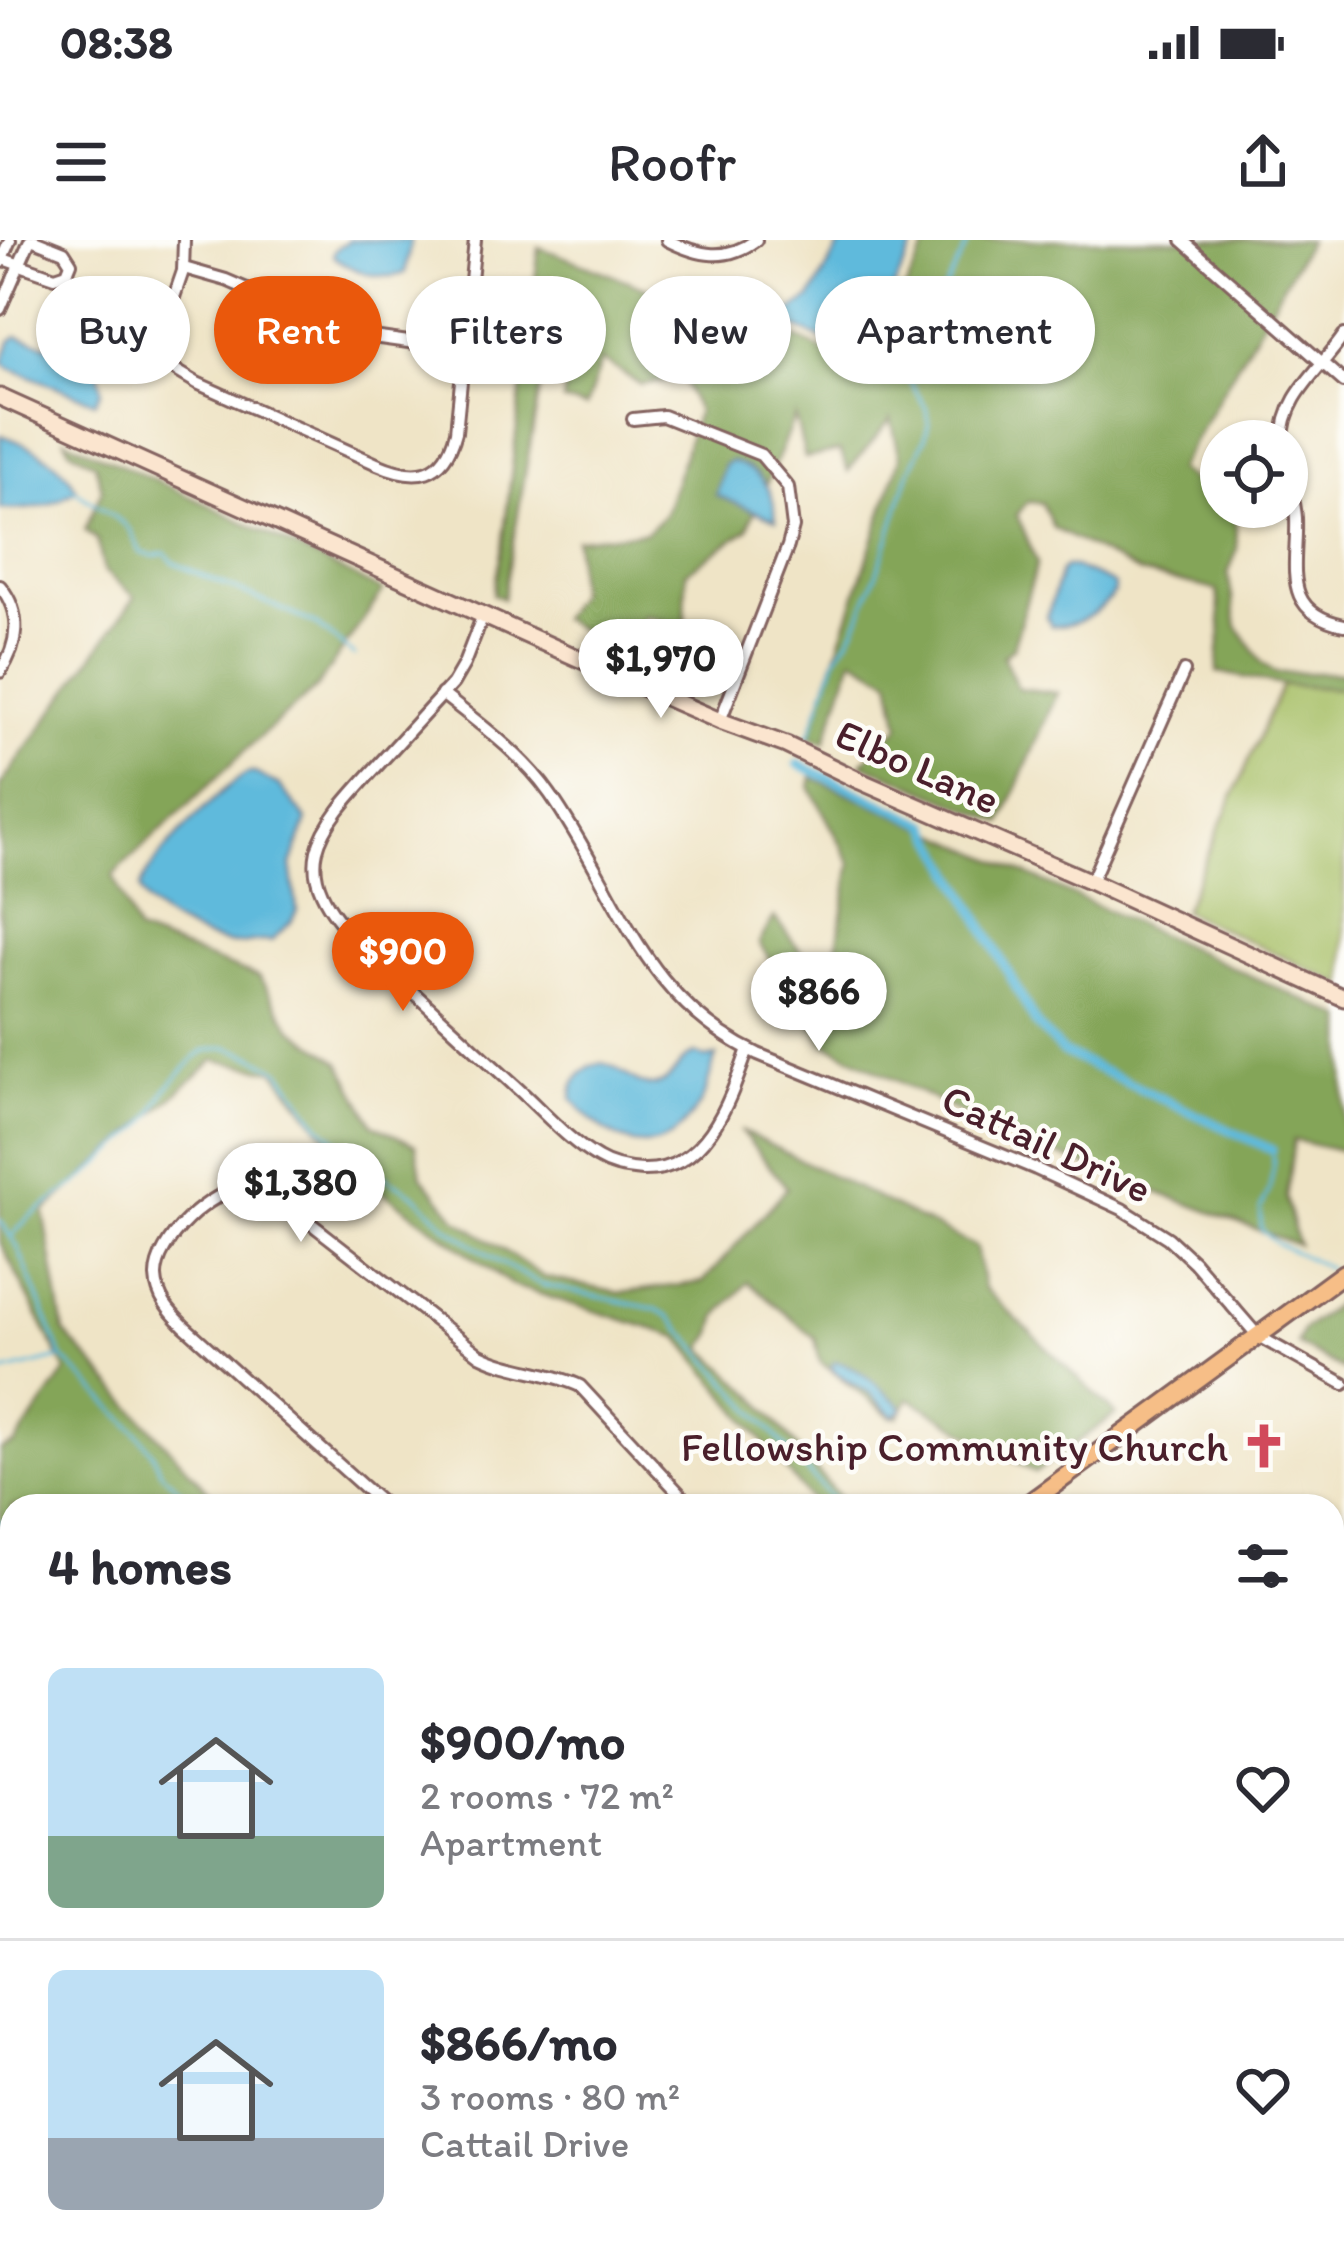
<!DOCTYPE html>
<meta charset="utf-8">
<style>
:root{--surface:#fff;--page:#f7f7f7;--text:#2b2b33;--muted:#7c7c81;--line:#e1e1e2;--accent:#ea580c}
body{margin:0;font-family:Itim,sans-serif;background:var(--page);color:var(--text);height:100vh;display:flex;flex-direction:column;font-size:45px;white-space:nowrap}
*{box-sizing:border-box;margin:0}
p{font-size:39px;color:var(--muted)}
.icon{flex:none;width:66px;height:66px;fill:none;stroke:currentColor;stroke-width:2;stroke-linecap:round;stroke-linejoin:round}
.map{position:relative;flex:1;overflow:hidden}
.sheet{position:absolute;left:0px;top:1254px;width:1344px;height:771px;display:flex;flex-direction:column;background:var(--surface);border-radius:36px 36px 0 0;box-shadow:0 3px 9px #0004}
.sheet>*{flex:none}
.hud{position:absolute;left:36px;top:36px;width:1272px;height:108px;display:flex;gap:24px}
.buttons{position:absolute;left:1200px;top:180px;display:grid;gap:24px}
.buttons a{display:grid;place-items:center;width:108px;height:108px;border-radius:50%;background:var(--surface);box-shadow:0 3px 9px #0004;font-size:60px}
.price{position:absolute;translate:-50% -102px;padding:0 27px;border-radius:42px;background:#fff;color:#222;font-size:39px;line-height:78px;filter:drop-shadow(0 3px 6px #0008)}
.price::after{content:'';position:absolute;left:50%;top:72px;width:36px;height:27px;margin-left:-18px;background:inherit;clip-path:polygon(0 0,100% 0,50% 100%)}
.price.selected{background:var(--accent);color:#fff}
ul{padding:0;list-style:none}
li{display:flex;align-items:center;gap:36px;height:300px;padding:0 48px}
li+li{border-top:3px solid var(--line)}
li span{display:grid;place-items:center;flex:none;width:336px;height:240px;border-radius:18px;color:#555}
li>.icon{margin-inline-start:auto}
span .icon{width:144px;height:144px;fill:#fffc;stroke-width:1}
li b{font-size:51px}
h2{display:flex;justify-content:space-between;align-items:center;height:144px;padding:0 48px;font-size:51px}
.tag{padding:0 42px;border-radius:54px;background:var(--surface);box-shadow:0 3px 9px #0004;font-size:42px;line-height:108px}
.tag.selected{background:var(--accent);color:#fff}
.status{display:flex;justify-content:space-between;align-items:center;height:84px;padding:0 60px;background:var(--surface);direction:ltr}
.status svg{height:33px;fill:currentColor}
header{display:flex;justify-content:space-between;align-items:center;height:156px;padding:0 48px;background:var(--surface);font-size:54px;font-weight:600}
.map>svg:first-child{display:block}
</style>
<div class="status"><b>08:38</b><svg viewBox="0 0 49 12"><path d="M0 12V9h3v3zM5 12V6h3v6zM10 12V3h3v9zM15 12V0h3v12zM26 1h20v11H26zM47 4h2v5h-2z"/></svg></div>
<header><svg class="icon" aria-label="menu" viewBox="0 0 24 24"><path d="M4 6h16M4 12h16M4 18h16"/></svg>Roofr<svg class="icon" aria-label="share" viewBox="0 0 24 24"><path d="M12 15V3M7 8l5-5 5 5M5 13v7h14v-7"/></svg></header>
<div class="map">
<svg width="1344" height="2024" viewBox="0 0 1344 2024">
<rect width="100%" height="100%" fill="#fdfcf7"/>
<filter id="ink" filterUnits="userSpaceOnUse"><feTurbulence type="fractalNoise" baseFrequency=".00833" numOctaves="2"/><feDisplacementMap in="SourceGraphic" scale="24" xChannelSelector="R" yChannelSelector="G"/><feConvolveMatrix kernelMatrix="1 2 1 2 8 2 1 2 1" color-interpolation-filters="sRGB"/></filter>
<filter id="wash" filterUnits="userSpaceOnUse"><feTurbulence type="fractalNoise" baseFrequency=".004" numOctaves="4" result="noise"/><feDisplacementMap in="SourceGraphic" scale="48" xChannelSelector="R" yChannelSelector="G"/><feGaussianBlur stdDeviation="2.7" result="paint"/><feColorMatrix in="noise" values="0 0 0 0 0 0 0 0 0 0 0 0 0 0 0 0 0 1.4 0 .05"/><feComposite in="paint" operator="in"/></filter>
<g filter="url(#wash)">
<rect width="100%" height="100%" fill="#efe4c6"/>
<g fill="#a5be63" stroke="#786e47" stroke-width="3">
<path d="M 1282,445 L 1344,449 L 1344,745 L 1183,671 Z"/>
<path d="M 644,2013 L 781,2013 L 790,2024 L 637,2024 Z"/>
<path d="M 993,2013 L 1087,2013 L 1081,2024 L 1006,2024 Z"/>
</g>
<g fill="#84a559" stroke="#676242" stroke-width="3">
<path d="M 929,0 L 1309,0 L 1177,230 L 1216,256 L 1221,267 L 1224,267 L 1236,281 L 1237,310 L 1228,334 L 1237,386 L 1262,423 L 1276,433 L 1344,433 L 1344,449 L 1282,445 L 1217,432 L 1221,389 L 1217,350 L 1140,333 L 1053,288 L 1042,263 L 1027,262 L 1017,275 L 1037,323 L 1013,408 L 1003,416 L 1018,448 L 1057,453 L 1002,583 L 862,523 L 900,486 L 891,440 L 853,418 L 825,503 L 810,496 L 900,218 L 891,179 L 848,231 L 840,211 L 805,218 L 795,176 L 747,290 L 686,332 L 685,388 L 645,375 L 626,414 L 560,379 L 577,353 L 576,299 L 646,292 L 665,274 L 697,172 L 683,138 L 641,145 L 602,120 L 586,167 L 563,161 L 567,137 L 544,126 L 503,359 L 493,354 L 503,301 L 539,7 L 732,81 L 799,99 L 865,131 Z"/>
<path d="M 65,199 L 213,267 L 383,351 L 317,447 L 262,495 L 113,635 L 137,692 L 259,737 L 292,789 L 340,822 L 373,884 L 416,905 L 421,935 L 457,979 L 544,1037 L 619,1053 L 703,1042 L 787,948 L 740,890 L 976,1007 L 984,1048 L 1116,1174 L 1035,1233 L 909,1158 L 899,1177 L 892,1177 L 820,1122 L 815,1098 L 748,1042 L 718,1075 L 713,1093 L 703,1108 L 755,1156 L 846,1266 L 815,1266 L 679,1097 L 513,1046 L 351,929 L 275,831 L 214,820 L 44,972 L 64,1092 L 222,1266 L 12,1266 L 12,1561 L 0,1567 L 0,1210 L 15,1204 L 66,1131 L 0,1002 L 0,546 L 135,357 L 104,331 L 97,300 L 85,290 L 102,249 L 95,224 L 69,209 Z"/>
<path d="M 812,537 L 1344,778 L 1344,912 L 1294,900 L 1286,958 L 1298,1005 L 997,892 L 826,804 L 759,703 L 774,677 L 815,729 L 835,717 L 851,623 L 810,547 Z"/>
<path d="M 1344,1058 L 1344,1130 L 1297,1104 L 1303,1090 Z"/>
<path d="M 506,2013 L 644,2013 L 637,2024 L 503,2024 Z"/>
<path d="M 907,2013 L 992,2013 L 1006,2024 L 927,2024 Z"/>
<path d="M 1087,2013 L 1270,2013 L 1276,2024 L 1081,2024 Z"/>
</g>
<g fill="#5ebadc" stroke="#546c84" stroke-width="3">
<path d="M 349,0 L 411,0 L 405,33 C 382,42 351,31 333,16 L 334,11 Z"/>
<path d="M 843,0 L 917,0 L 894,47 L 870,108 L 865,114 L 854,112 L 781,82 L 784,75 L 810,59 Z"/>
<path d="M 17,96 L 53,107 L 81,98 C 97,109 98,133 102,151 L 95,162 L 9,128 L 2,122 L 11,101 Z"/>
<path d="M 0,195 C 28,203 64,222 76,249 C 55,267 27,271 0,269 Z"/>
<path d="M 731,221 C 760,229 775,251 776,280 L 716,255 L 724,225 Z"/>
<path d="M 1074,327 L 1110,342 L 1114,345 L 1114,353 C 1098,374 1077,387 1051,386 L 1047,377 L 1061,331 L 1065,327 Z"/>
<path d="M 248,533 L 255,533 L 280,546 L 307,580 L 291,625 L 297,670 L 291,682 L 271,701 C 258,699 247,705 234,704 C 207,702 145,675 140,648 C 150,619 220,548 248,533 Z"/>
<path d="M 695,813 L 705,818 L 716,816 C 710,832 707,857 696,870 C 690,877 678,892 670,897 C 632,918 595,887 572,859 C 572,848 574,841 582,833 C 611,802 631,856 660,844 C 675,838 678,819 695,813 Z"/>
<path d="M 835,1122 C 861,1125 879,1150 900,1164 L 902,1170 L 894,1176 L 870,1153 L 835,1132 L 831,1127 Z"/>
</g>
<g fill="none" stroke-linecap="round" stroke-linejoin="round">
<g stroke="#5ebadc" stroke-width="3">
<path d="M 73,249 L 120,281 L 130,290 L 141,313 L 154,316 L 165,313 L 174,323 L 316,384 L 355,416"/>
<path d="M 805,499 L 811,492 L 837,415 L 851,396 L 859,379 L 886,308 L 909,233 L 925,198 L 929,182 L 927,170 L 905,133 L 908,117 L 913,112 L 970,0"/>
<path d="M 1272,910 L 1274,926 L 1269,951 L 1261,968 L 1261,989 L 1277,1004 L 1329,1028"/>
<path d="M 0,980 L 18,1008 L 62,1117 L 135,1190 L 152,1212 L 161,1232 L 197,1266"/>
<path d="M 11,997 L 28,978 L 83,939 L 142,887 L 152,875 L 165,850 L 194,819 L 204,811 L 227,807 L 257,818 L 281,832 L 320,886 L 369,927 L 415,955 L 447,987 L 499,1022 L 542,1045 L 656,1069 L 670,1077 L 838,1266"/>
<path d="M 0,1133 L 60,1118"/>
<path d="M 0,1281 L 12,1293"/>
<path d="M 1004,2013 L 1015,2024"/>
<path d="M 572,2024 L 580,2013"/>
</g>
<path stroke="#5ebadc" stroke-width="9" d="M 798,524 L 928,585 L 1036,784 L 1062,812 L 1272,910"/>
</g>
</g>
<g filter="url(#ink)">
<g fill="none" stroke-linecap="round" stroke-linejoin="round">
<g stroke="#846461" stroke-width="16">
<g id="street">
<path d="M 184,0 L 183,31 L 162,92 L 165,113 L 170,123 L 177,131 L 197,143 L 377,224 C 416,241 444,238 456,192 L 475,0"/>
<path d="M 667,0 C 699,16 726,22 756,0"/>
<path d="M 1182,0 L 1344,142"/>
<path d="M 0,18 L 55,37 L 67,33 L 71,23 L 64,12 L 34,0"/>
<path d="M 0,23 L 10,0"/>
<path d="M 184,28 L 226,40 L 351,94 L 430,105 L 464,115"/>
<path d="M 0,69 L 30,0"/>
<path d="M 633,179 L 663,176 L 761,215 L 788,247 L 793,287 L 788,306 L 720,481"/>
<path d="M 1283,201 C 1283,155 1320,131 1344,95"/>
<path d="M 1287,231 C 1290,246 1295,262 1296,278 C 1298,325 1279,372 1344,385"/>
<path d="M 0,346 C 22,373 19,404 0,432"/>
<path d="M 483,375 L 464,424 L 453,443 C 428,470 403,498 378,525 C 315,593 284,628 360,704 C 413,751 463,799 515,846 C 542,870 567,900 598,918 C 611,926 627,929 642,930 C 707,932 730,860 748,809"/>
<path d="M 442,454 C 480,484 522,514 550,554 C 619,652 640,758 758,814 L 1036,929 L 1122,969 L 1168,998 L 1194,1022 L 1258,1096 L 1344,1144"/>
<path d="M 1091,642 L 1184,431"/>
<path d="M 385,1266 L 184,1086 C 170,1072 157,1058 156,1037 C 155,1001 211,950 246,947 C 256,946 264,950 273,954 L 480,1115 C 512,1131 549,1131 580,1146 L 691,1266"/>
<path d="M 1332,1614 L 1344,1620"/>
<path d="M 12,1656 L 6,1673 L 12,1702"/>
<path d="M 1332,1827 L 1344,1833"/>
<path d="M 1332,1968 L 1344,1976"/>
</g>
</g>
<g stroke="#846461" stroke-width="21">
<path id="secondary" d="M 0,157 L 633,443 L 720,481 L 786,505 L 860,541 L 1091,642 L 1344,758"/>
</g>
<g stroke="#846461" stroke-width="22">
<g id="primary">
<path d="M 1025,1266 L 1344,1033"/>
<path d="M 86,2024 L 98,2013"/>
</g>
</g>
<use href="#street" stroke="#fff" stroke-width="10"/>
<use href="#secondary" stroke="#fbe5cf" stroke-width="15"/>
<use href="#primary" stroke="#f6be87" stroke-width="16"/>
</g>
</g>
<defs>
<g id="church-bare" transform="scale(3.6)"><path d="M-1.2-6h2.4v3.5h3.3v2.4h-3.3V6h-2.4V-.1h-3.3v-2.4h3.3Z" fill="#d1495b" stroke="#fdfcf7" stroke-width="2.5" paint-order="stroke"/></g>
</defs>
<g fill-rule="evenodd">
<use href="#church-bare" x="1264" y="1206"/>
</g>
<g text-anchor="middle" stroke-width="9" stroke-linejoin="round" paint-order="stroke">
<g font-size="42" fill="#4a1f2b" stroke="#fdfcf7">
<text transform="translate(918 526) rotate(24)" y="15">Elbo Lane</text>
<text transform="translate(1047 903) rotate(25)" y="15">Cattail Drive</text>
</g>
<g font-size="42" fill="#4a1f2b" stroke="#fdfcf7" text-anchor="end">
<text x="1228" y="1221">Fellowship Community Church</text>
</g>
</g>
</svg>
<div class="buttons">
<a><svg class="icon" aria-label="locate" viewBox="0 0 24 24"><circle cx="12" cy="12" r="6"/><path d="M12 2v4M12 18v4M2 12h4M18 12h4"/></svg></a>
</div>
<b class="price" style="left:661px;top:481px">$1,970</b>
<b class="price selected" style="left:403px;top:774px">$900</b>
<b class="price" style="left:819px;top:814px">$866</b>
<b class="price" style="left:301px;top:1005px">$1,380</b>
<div class="hud">
<a class="tag">Buy</a>
<a class="tag selected">Rent</a>
<a class="tag">Filters</a>
<a class="tag">New</a>
<a class="tag">Apartment</a>
</div>
<section class="sheet">
<h2>4 homes<svg class="icon" aria-label="filters" viewBox="0 0 24 24"><path d="M4 7h16M4 17h16"/><circle cx="9" cy="7" r="2"/><circle cx="15" cy="17" r="2"/></svg></h2>
<ul>
<li><span style="background:linear-gradient(#bfe0f5 70%,#7fa58c 0)"><svg class="icon" aria-label="home" viewBox="0 0 24 24"><path d="M3 11l9-7 9 7M6 9v11h12V9"/></svg></span><div><b>$900/mo</b><p>2 rooms · 72 m²</p><p>Apartment</p></div><svg class="icon" aria-label="heart" viewBox="0 0 24 24"><path d="M12 20l-8-8c-3-5 5-10 8-4 3-6 11-1 8 4z"/></svg></li>
<li><span style="background:linear-gradient(#bfe0f5 70%,#9aa5b1 0)"><svg class="icon" aria-label="home" viewBox="0 0 24 24"><path d="M3 11l9-7 9 7M6 9v11h12V9"/></svg></span><div><b>$866/mo</b><p>3 rooms · 80 m²</p><p>Cattail Drive</p></div><svg class="icon" aria-label="heart" viewBox="0 0 24 24"><path d="M12 20l-8-8c-3-5 5-10 8-4 3-6 11-1 8 4z"/></svg></li>
</ul>
</section>
</div>
